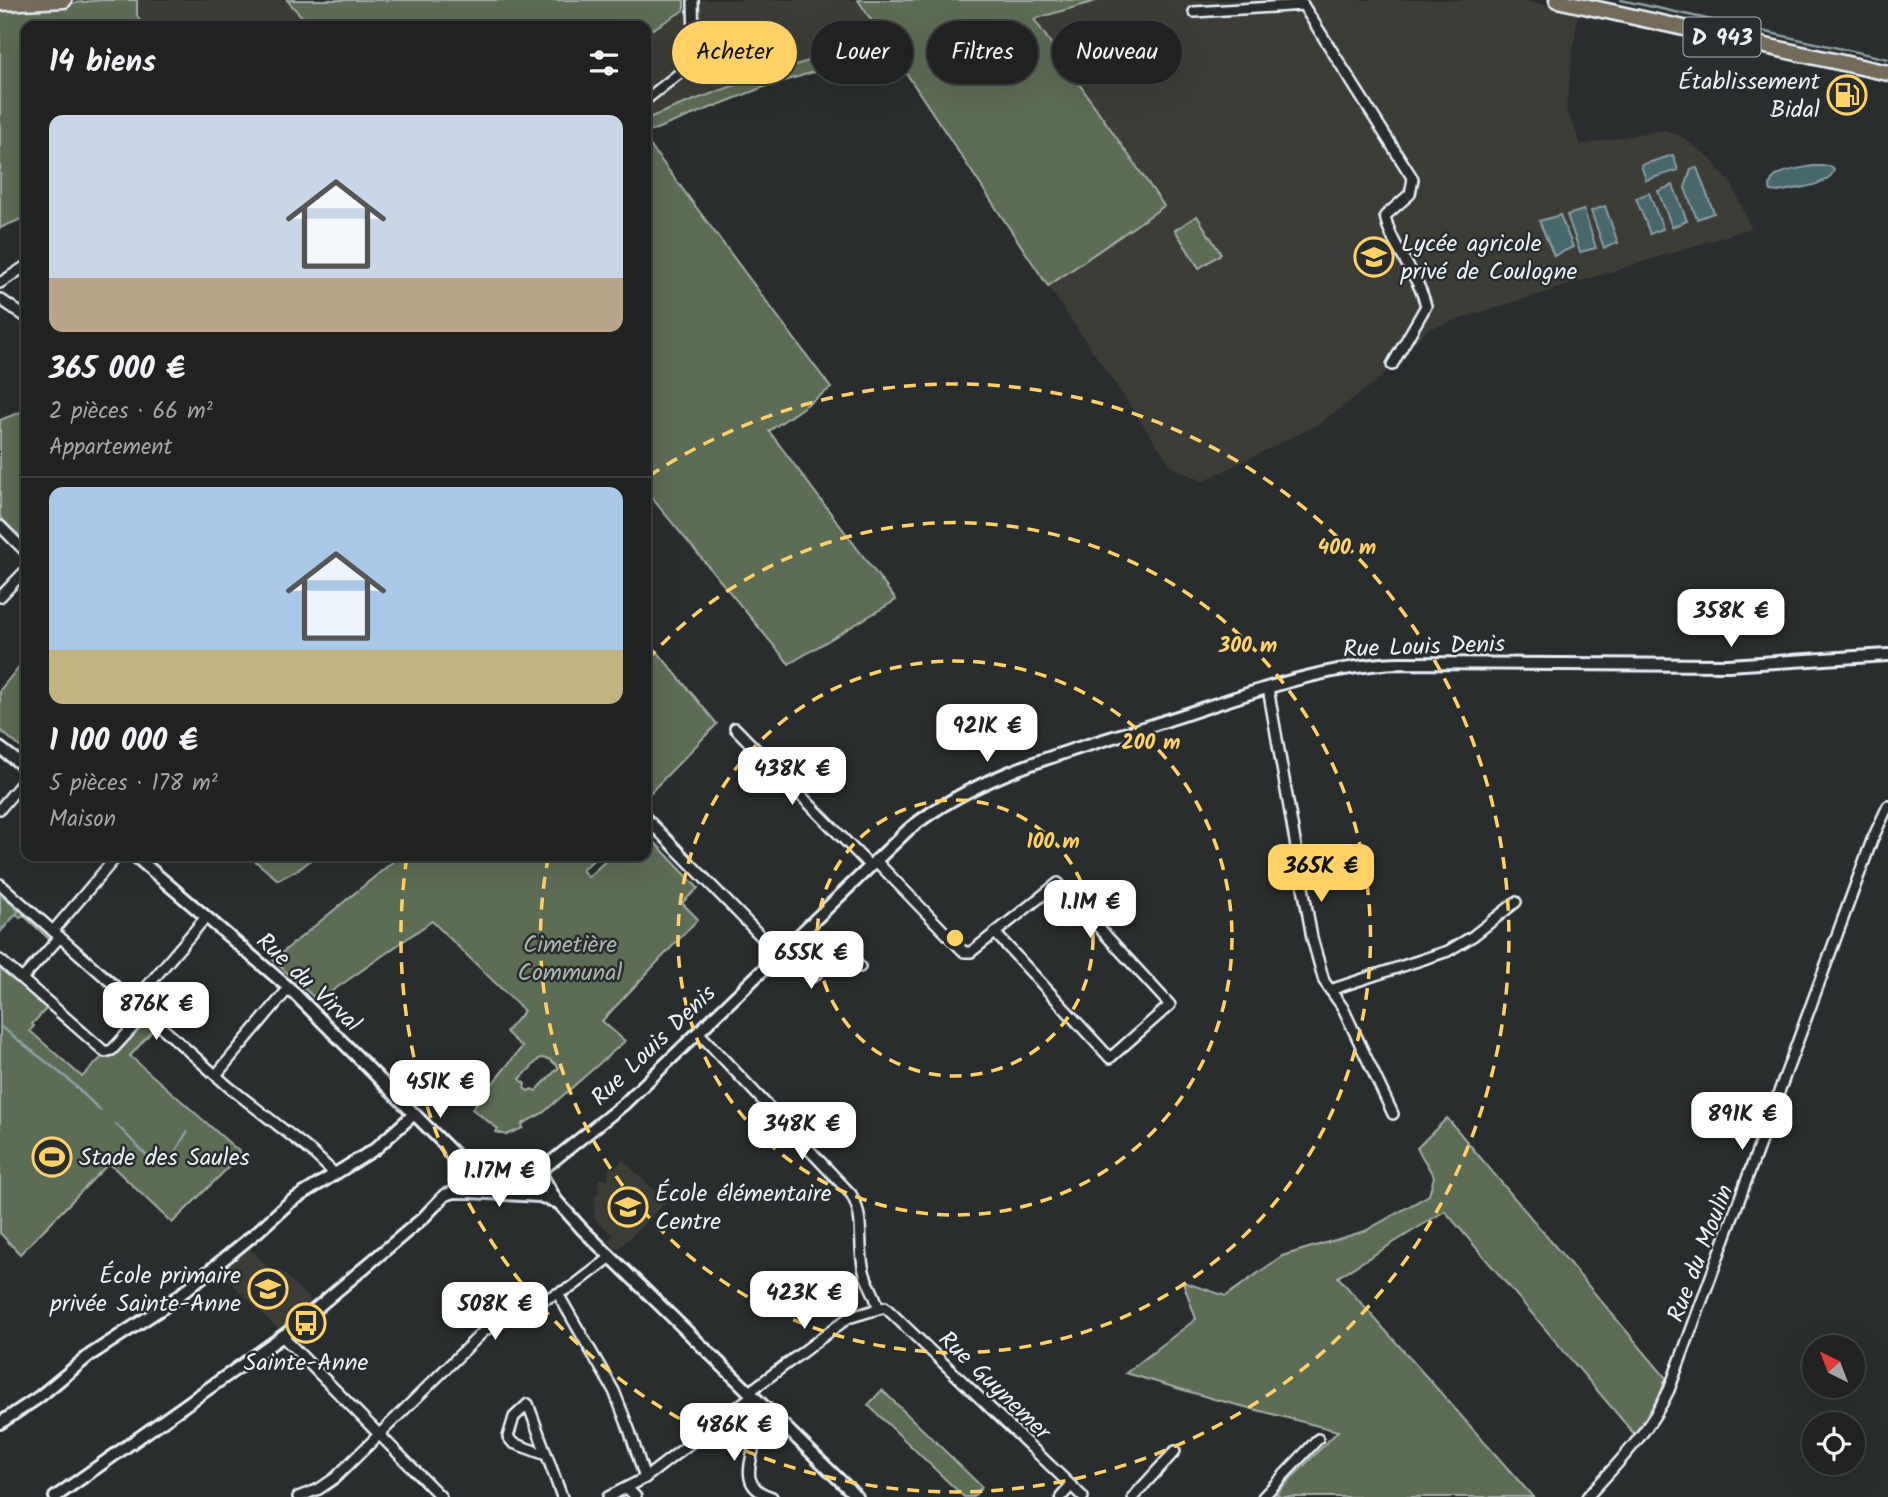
<!DOCTYPE html>
<html lang="fr">
<meta charset="utf-8">
<style>
:root{--surface:#202222;--page:#2d2f2f;--text:#f1f3f6;--muted:#a2a4a5;--line:#3d3f40;--accent:#ffd166}
body{margin:0;font-family:Kalam,sans-serif;background:var(--page);color:var(--text);height:100vh;display:flex;flex-direction:column;font-size:26px;white-space:nowrap}
*{box-sizing:border-box;margin:0}
p{font-size:23px;color:var(--muted)}
.icon{flex:none;width:38px;height:38px;fill:none;stroke:currentColor;stroke-width:2;stroke-linecap:round;stroke-linejoin:round}
.map{position:relative;flex:1;overflow:hidden}
.side{position:absolute;left:21px;top:21px;width:630px;height:840px;display:flex;flex-direction:column;background:var(--surface);border-radius:14px;box-shadow:0 7px 28px #0002,0 0 0 2px var(--line)}
.side>*{flex:none}
.guide{position:absolute;left:672px;top:21px;width:665px;height:63px;display:flex;gap:14px}
.needle{width:46px;rotate:318deg}
.controls{position:absolute;left:1802px;top:1335px;display:grid;gap:14px}
.controls a{display:grid;place-items:center;width:63px;height:63px;border-radius:50%;background:var(--surface);box-shadow:0 7px 28px #0002,0 0 0 2px var(--line);font-size:35px}
.price{position:absolute;translate:-50% -60px;padding:0 16px;border-radius:14px;background:#fff;color:#222;font-size:23px;line-height:46px;filter:drop-shadow(0 2px 4px #0008)}
.price::after{content:'';position:absolute;left:50%;top:42px;width:21px;height:16px;margin-left:-10px;background:inherit;clip-path:polygon(0 0,100% 0,50% 100%)}
.price.current{background:var(--accent);color:#111}
ul{padding:0;list-style:none}
li{display:grid;align-content:center;gap:14px;height:371px;padding:0 28px}
li+li{border-top:2px solid var(--line)}
li span{display:grid;place-items:center;height:217px;border-radius:14px;color:#555}
li>.icon{margin-inline-start:auto}
span .icon{width:126px;height:126px;fill:#fffc;stroke-width:1}
li b{font-size:30px}
h2{display:flex;justify-content:space-between;align-items:center;height:84px;padding:0 28px;font-size:30px}
.chip{padding:0 24px;border-radius:32px;background:var(--surface);box-shadow:0 7px 28px #0002,0 0 0 2px var(--line);font-size:24px;line-height:63px}
.chip.current{background:var(--accent);color:#111}
.map>svg:first-child{display:block}
</style>
<div class="map">
<svg width="1888" height="1497" viewBox="0 0 1888 1497">
<rect width="100%" height="100%" fill="#2a2d2e"/>
<filter id="ink" filterUnits="userSpaceOnUse"><feTurbulence type="fractalNoise" baseFrequency=".0143" numOctaves="2"/><feDisplacementMap in="SourceGraphic" scale="14" xChannelSelector="R" yChannelSelector="G"/><feConvolveMatrix kernelMatrix="1 2 1 2 8 2 1 2 1" color-interpolation-filters="sRGB"/></filter>
<g filter="url(#ink)">
<g fill="#3e3c39">
<path d="M 137,0 L 287,0 L 310,26 L 143,26 L 137,15 Z"/>
<path d="M 684,0 L 858,0 L 883,38 L 773,71 L 646,119 L 646,29 L 653,29 L 684,10 Z"/>
<path d="M 1099,0 L 1521,0 L 1578,11 L 1566,109 L 1581,145 L 1661,130 L 1682,137 L 1708,156 L 1732,185 L 1751,228 L 1428,329 L 1377,381 L 1319,424 L 1203,481 L 1173,468 L 1048,286 L 1164,206 L 1034,19 Z"/>
<path d="M 623,1160 L 666,1202 L 617,1250 L 608,1241 L 613,1235 L 594,1218 L 595,1196 L 598,1195 L 599,1179 L 608,1179 L 609,1167 L 615,1168 Z"/>
<path d="M 247,1245 L 275,1274 L 280,1270 L 312,1302 L 279,1330 L 217,1269 Z"/>
</g>
<g fill="#5d6c54" stroke="#a2aea6" stroke-width="2" fill-rule="evenodd">
<path d="M 101,0 L 137,0 L 137,15 L 143,26 L 26,26 L 26,217 L 0,228 L 0,11 Z"/>
<path d="M 287,0 L 684,0 L 684,10 L 653,29 L 646,29 L 646,26 L 310,26 Z"/>
<path d="M 858,0 L 1099,0 L 1034,19 L 1164,206 L 1048,286 L 890,49 L 764,87 L 646,133 L 646,119 C 723,87 803,62 883,38 Z"/>
<path d="M 646,140 L 831,388 L 769,431 L 896,600 L 789,664 L 646,491 Z"/>
<path d="M 1197,216 L 1221,254 L 1199,268 L 1175,230 Z"/>
<path d="M 26,410 L 26,542 L 0,517 L 0,420 Z"/>
<path d="M 646,638 L 717,724 L 646,797 Z"/>
<path d="M 26,658 L 26,752 L 0,730 L 0,690 Z"/>
<path d="M 646,833 L 698,888 L 682,903 L 698,919 L 602,1021 L 625,1041 L 543,1113 L 522,1124 L 523,1128 L 506,1135 L 496,1132 L 498,1129 L 472,1109 L 522,1047 L 506,1032 L 524,1011 L 432,921 L 318,1001 L 273,960 L 400,856 L 598,856 L 582,870 L 588,877 L 611,856 L 646,856 ZM 540,1058 L 549,1059 L 559,1067 L 536,1091 L 532,1089 L 528,1091 L 524,1088 L 525,1084 L 520,1079 Z"/>
<path d="M 249,856 L 316,856 L 301,868 L 278,880 Z"/>
<path d="M 0,889 L 50,933 L 51,941 L 23,915 L 20,918 L 16,914 L 0,932 Z"/>
<path d="M 0,966 L 47,1008 L 32,1024 L 34,1026 L 30,1031 L 82,1077 L 103,1056 L 111,1056 L 141,1025 L 149,1024 L 154,1029 L 130,1056 L 242,1154 L 172,1223 L 109,1163 L 20,1254 L 0,1233 Z"/>
<path d="M 1447,1118 L 1666,1378 L 1660,1395 L 1635,1435 L 1445,1211 L 1338,1277 L 1533,1497 L 1280,1497 L 1276,1494 L 1338,1431 L 1214,1399 L 1126,1373 L 1196,1319 L 1183,1282 L 1226,1296 L 1282,1256 L 1365,1231 L 1429,1195 L 1434,1177 L 1417,1148 Z"/>
<path d="M 882,1390 L 982,1487 L 973,1497 L 964,1497 L 868,1405 Z"/>
</g>
<g fill="#4a686c" stroke="#899fa4" stroke-width="2">
<path d="M 1673,155 L 1678,170 L 1646,180 L 1641,165 Z"/>
<path d="M 1813,166 L 1830,166 L 1834,170 C 1829,187 1794,188 1778,192 L 1771,191 C 1764,171 1799,169 1813,166 Z"/>
<path d="M 1697,168 L 1714,213 L 1697,219 L 1685,188 L 1691,169 Z"/>
<path d="M 1673,185 L 1687,221 L 1672,227 L 1658,191 Z"/>
<path d="M 1649,193 L 1663,229 L 1650,234 L 1636,198 Z"/>
<path d="M 1605,206 L 1618,243 L 1604,248 L 1591,211 Z"/>
<path d="M 1584,210 L 1596,248 L 1580,252 L 1567,215 Z"/>
<path d="M 1560,215 L 1573,247 L 1554,256 L 1539,221 Z"/>
</g>
<g fill="none" stroke-linecap="round" stroke-linejoin="round">
<g stroke="#899fa4" stroke-width="2.5">
<path d="M 1621,0 L 1888,59"/>
<path d="M 0,894 L 19,911 L 0,932"/>
<path d="M 0,1026 L 68,1079 L 100,1110"/>
<path d="M 116,1124 L 155,1164 L 169,1163 L 187,1132"/>
</g>
<g stroke="#e8f1f8" stroke-width="14">
<g id="minor">
<path d="M 1303,5 L 1413,179 L 1410,194 L 1385,216 C 1392,249 1418,273 1426,306 L 1392,365"/>
<path d="M 1194,12 L 1303,5 L 1301,2"/>
<path d="M 648,98 L 690,65 L 694,49 L 693,0"/>
<path d="M 0,283 L 26,266"/>
<path d="M 0,299 L 26,317"/>
<path d="M 0,526 L 26,552"/>
<path d="M 0,597 L 26,570"/>
<path d="M 1268,688 L 1312,938 L 1324,981 L 1343,1008 L 1393,1114"/>
<path d="M 735,728 L 869,865"/>
<path d="M 0,809 L 26,778"/>
<path d="M 646,818 L 778,954"/>
<path d="M 875,860 L 964,952 L 971,952 L 1058,883 L 1170,1005 L 1110,1058 L 996,934"/>
<path d="M 0,884 L 229,1087 L 312,1152 L 335,1174"/>
<path d="M 53,931 L 117,856"/>
<path d="M 786,947 L 814,976 L 843,949 L 860,967"/>
<path d="M 0,960 L 105,1052 L 112,1050 L 146,1013"/>
<path d="M 22,979 L 60,937"/>
<path d="M 1330,990 L 1448,951 L 1473,936 L 1516,902"/>
<path d="M 134,1002 L 206,917"/>
<path d="M 698,1032 L 851,1194 C 866,1219 857,1244 864,1271 C 867,1284 876,1294 878,1308"/>
<path d="M 216,1075 L 289,988"/>
<path d="M 558,1294 L 614,1391 L 629,1429 L 645,1478"/>
<path d="M 282,1336 L 441,1497"/>
<path d="M 749,1392 L 848,1318 L 885,1307 L 1083,1497"/>
<path d="M 766,1408 C 760,1420 757,1433 754,1446 C 748,1471 743,1488 772,1497"/>
<path d="M 546,1455 L 513,1443 L 508,1437 L 514,1417 L 528,1404 L 562,1497"/>
<path d="M 627,1488 L 636,1497"/>
<path d="M 298,1497 L 319,1489 L 335,1478 L 484,1331 L 516,1312 L 572,1287 L 611,1257"/>
<path d="M 608,1497 L 645,1478 L 753,1395"/>
<path d="M 1061,1497 L 1071,1486"/>
<path d="M 1133,1497 L 1175,1451"/>
<path d="M 1263,1497 L 1318,1439"/>
<path d="M 1587,1497 C 1618,1463 1649,1432 1669,1390 L 1872,840 L 1888,806"/>
</g>
</g>
<g stroke="#e8f1f8" stroke-width="16">
<g id="tertiary">
<path d="M 0,748 L 26,768"/>
<path d="M 135,856 L 289,988 L 454,1154 L 462,1159 L 473,1161 L 530,1164 L 538,1169 L 556,1200 L 582,1229 L 857,1497"/>
<path d="M 450,1153 C 458,1165 458,1184 471,1192"/>
<path d="M 540,1171 L 624,1104 L 909,829 C 982,771 1075,750 1162,722 C 1240,697 1317,666 1399,663 L 1728,665 L 1888,655"/>
<path d="M 0,1423 L 39,1397 L 90,1355 L 170,1303 L 257,1232 L 290,1202 L 375,1149 L 413,1115"/>
<path d="M 55,1497 L 287,1333 L 423,1218 L 445,1195 L 454,1192 L 471,1192 L 540,1196 L 555,1202"/>
</g>
</g>
<g stroke="#e8f1f8" stroke-width="19">
<g id="primary">
<path d="M 1557,0 L 1888,73"/>
<path d="M 0,3 L 64,0"/>
</g>
</g>
<use href="#minor" stroke="#2a2d2e" stroke-width="9"/>
<use href="#tertiary" stroke="#2a2d2e" stroke-width="10"/>
<use href="#primary" stroke="#736b5a" stroke-width="14"/>
</g>
</g>
<g fill="none" stroke="#ffd166" stroke-width="3.5" stroke-dasharray="12 9">
<circle cx="955" cy="938" r="138"/>
<circle cx="955" cy="938" r="277"/>
<path d="M647 660A415 415 0 1 1 548 859"/>
<path d="M649 476A554 554 0 1 1 407 856"/>
</g>
<defs>
<g id="fuel-ring" transform="scale(2.0125)"><circle r="9.5" fill="#2a2d2e" stroke="#ffd166" stroke-width="1.5"/><path d="M-5.5-6h7V0h2V4h1.3V-2.5L3-4.5l.8-.8L6-3V5H2.5V1h-1V6h-7ZM-4.2-4.7v3.2H.2V-4.7Z" fill="#ffd166"/></g>
<g id="school-ring" transform="scale(2.0125)"><circle r="9.5" fill="#2a2d2e" stroke="#ffd166" stroke-width="1.5"/><path d="M0-5L7-2L0 1L-7-2ZM-4 1L0 2.5L4 1V4Q0 6-4 4Z" fill="#ffd166"/></g>
<g id="stadium-ring" transform="scale(2.0125)"><circle r="9.5" fill="#2a2d2e" stroke="#ffd166" stroke-width="1.5"/><path d="M0-5a6.5 5 0 1 0 0 10a6.5 5 0 1 0 0-10ZM-3.5-1.8h7v3.6h-7Z" fill="#ffd166"/></g>
<g id="bus-ring" transform="scale(2.0125)"><circle r="9.5" fill="#2a2d2e" stroke="#ffd166" stroke-width="1.5"/><path d="M-5-6H5V4H4V6H2V4H-2V6H-4V4H-5ZM-3.5-4V0h7V-4ZM-3.5 1.2v1.5H-2V1.2ZM2 1.2v1.5H3.5V1.2Z" fill="#ffd166"/></g>
</defs>
<g fill-rule="evenodd">
<use href="#fuel-ring" x="1847" y="95"/>
<use href="#school-ring" x="1374" y="257"/>
<use href="#stadium-ring" x="52" y="1157"/>
<use href="#school-ring" x="628" y="1207"/>
<use href="#school-ring" x="268" y="1289"/>
<use href="#bus-ring" x="306" y="1323"/>
</g>
<g text-anchor="middle" stroke-width="5" stroke-linejoin="round" paint-order="stroke">
<rect fill="#2a2d2e" stroke="#afb6bb" stroke-width="2" x="1683.5" y="17.5" width="77" height="39" rx="5"/>
<g font-size="23" font-weight="bold" fill="#e8f1f8">
<text x="1722" y="45">D 943</text>
</g>
<g font-size="24" fill="#e8f1f8" stroke="#2a2d2e" text-anchor="start">
<text x="1820" y="89" text-anchor="end">Établissement<tspan x="1820" dy="28">Bidal</tspan></text>
<text x="1401" y="251">Lycée agricole<tspan x="1401" dy="28">privé de Coulogne</tspan></text>
<text x="79" y="1165">Stade des Saules</text>
<text x="655" y="1201">École élémentaire<tspan x="655" dy="28">Centre</tspan></text>
<text x="241" y="1283" text-anchor="end">École primaire<tspan x="241" dy="28">privée Sainte-Anne</tspan></text>
<text x="306" y="1370" text-anchor="middle">Sainte-Anne</text>
</g>
<g font-size="24" fill="#e8f1f8" stroke="#2a2d2e">
<text transform="translate(1424 646) rotate(-2)" y="8">Rue Louis Denis</text>
<text transform="translate(309 982) rotate(43)" y="8">Rue du Virval</text>
<text transform="translate(653 1045) rotate(-44)" y="8">Rue Louis Denis</text>
<text transform="translate(1700 1253) rotate(-69)" y="8">Rue du Moulin</text>
<text transform="translate(995 1385) rotate(44)" y="8">Rue Guynemer</text>
</g>
<g font-size="24" fill="#a9b5ae" stroke="#2a2d2e">
<text x="570" y="952">Cimetière<tspan x="570" dy="28">Communal</tspan></text>
</g>
</g>
<circle cx="955" cy="938" r="10" fill="#ffd166" stroke="#2a2d2e" stroke-width="3.5"/>
<g font-size="21" text-anchor="middle" font-weight="bold" fill="#ffd166" stroke="#2a2d2e" stroke-width="5" stroke-linejoin="round" paint-order="stroke">
<text x="1347" y="554">400 m</text>
<text x="1248" y="652">300 m</text>
<text x="1151" y="749">200 m</text>
<text x="1053" y="848">100 m</text>
</g>
</svg>
<div class="controls">
<a><svg class="needle" viewBox="-14 -14 28 28"><path d="M0-13l5 13h-10z" fill="#e53935"/><path d="M0 13l5-13h-10z" fill="#a2a4a5"/></svg></a>
<a><svg class="icon" aria-label="locate" viewBox="0 0 24 24"><circle cx="12" cy="12" r="6"/><path d="M12 2v4M12 18v4M2 12h4M18 12h4"/></svg></a>
</div>
<b class="price" style="left:1731px;top:649px">358K €</b>
<b class="price" style="left:987px;top:764px">921K €</b>
<b class="price" style="left:792px;top:807px">438K €</b>
<b class="price current" style="left:1321px;top:904px">365K €</b>
<b class="price" style="left:1090px;top:940px">1.1M €</b>
<b class="price" style="left:811px;top:991px">655K €</b>
<b class="price" style="left:156px;top:1042px">876K €</b>
<b class="price" style="left:440px;top:1120px">451K €</b>
<b class="price" style="left:1742px;top:1152px">891K €</b>
<b class="price" style="left:802px;top:1162px">348K €</b>
<b class="price" style="left:499px;top:1209px">1.17M €</b>
<b class="price" style="left:804px;top:1331px">423K €</b>
<b class="price" style="left:495px;top:1342px">508K €</b>
<b class="price" style="left:734px;top:1463px">486K €</b>
<div class="guide">
<a class="chip current">Acheter</a>
<a class="chip">Louer</a>
<a class="chip">Filtres</a>
<a class="chip">Nouveau</a>
</div>
<section class="side">
<h2>14 biens<svg class="icon" aria-label="filters" viewBox="0 0 24 24"><path d="M4 7h16M4 17h16"/><circle cx="9" cy="7" r="2"/><circle cx="15" cy="17" r="2"/></svg></h2>
<ul>
<li><span style="background:linear-gradient(#c9d6e8 75%,#b9a48a 0)"><svg class="icon" aria-label="home" viewBox="0 0 24 24"><path d="M3 11l9-7 9 7M6 9v11h12V9"/></svg></span><div><b>365 000 €</b><p>2 pièces · 66 m²</p><p>Appartement</p></div></li>
<li><span style="background:linear-gradient(#a9c7e8 75%,#c2b280 0)"><svg class="icon" aria-label="home" viewBox="0 0 24 24"><path d="M3 11l9-7 9 7M6 9v11h12V9"/></svg></span><div><b>1 100 000 €</b><p>5 pièces · 178 m²</p><p>Maison</p></div></li>
</ul>
</section>
</div>
